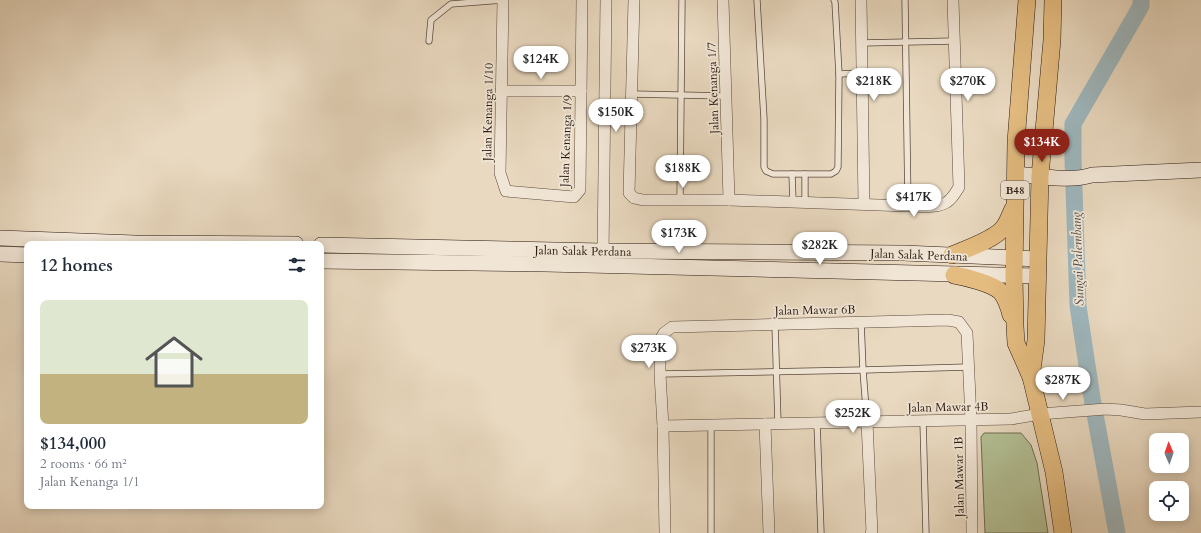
<!DOCTYPE html>
<meta charset="utf-8">
<style>
:root{--surface:#fff;--page:#f6f6f7;--text:#1f2937;--muted:#747a83;--accent:#8f2418}
body{margin:0;font-family:Cardo,serif;background:var(--page);color:var(--text);height:100vh;display:flex;flex-direction:column;font-size:15px;white-space:nowrap}
*{box-sizing:border-box;margin:0}
p{font-size:13px;color:var(--muted)}
.icon{flex:none;width:22px;height:22px;fill:none;stroke:currentColor;stroke-width:2;stroke-linecap:round;stroke-linejoin:round}
.map{position:relative;flex:1;overflow:hidden}
.side{position:absolute;left:24px;top:241px;width:300px;height:268px;display:flex;flex-direction:column;background:var(--surface);border-radius:8px;box-shadow:0 2px 10px #0003}
.side>*{flex:none}
.needle{width:26px;rotate:358deg}
.buttons{position:absolute;left:1149px;top:433px;display:grid;gap:8px}
.buttons a{display:grid;place-items:center;width:40px;height:40px;border-radius:8px;background:var(--surface);box-shadow:0 2px 10px #0003;font-size:20px}
.price{position:absolute;translate:-50% -34px;padding:0 9px;border-radius:14px;background:#fff;color:#222;font-size:13px;line-height:26px;filter:drop-shadow(0 1px 2px #0008)}
.price::after{content:'';position:absolute;left:50%;top:24px;width:12px;height:9px;margin-left:-6px;background:inherit;clip-path:polygon(0 0,100% 0,50% 100%)}
.price.on{background:var(--accent);color:#fff}
ul{padding:0;list-style:none}
li{display:grid;align-content:center;gap:8px;height:212px;padding:0 16px}
li span{display:grid;place-items:center;height:124px;border-radius:8px;color:#555}
li>.icon{margin-inline-start:auto}
span .icon{width:72px;height:72px;fill:#fffc;stroke-width:1}
li b{font-size:17px}
h2{display:flex;justify-content:space-between;align-items:center;height:48px;padding:0 16px;font-size:17px}
.map>svg:first-child{display:block}
</style>
<div class="map">
<svg width="1201" height="533" viewBox="0 0 1201 533">
<rect width="100%" height="100%" fill="#e9d9c0"/>
<filter id="stains"><feTurbulence type="fractalNoise" baseFrequency=".005" numOctaves="4"/><feColorMatrix values="0 0 0 0 .2 0 0 0 0 .09 0 0 0 0 .02 0 0 0 .5 -.17"/></filter>
<radialGradient id="worn" r=".72"><stop offset=".6" stop-color="#630" stop-opacity="0"/><stop offset="1" stop-color="#630" stop-opacity=".3"/></radialGradient>
<path fill="#b3c095" stroke="#6e6c52" d="M 984,433 L 1021,433 L 1031,445 L 1037,463 L 1048,533 L 985,533 L 981,437 Z"/>
<g fill="none" stroke-linecap="round" stroke-linejoin="round">
<path stroke="#9eb7be" stroke-width="17" d="M 1117,533 L 1092,398 L 1078,306 L 1073,159 L 1073,124 L 1141,6 L 1141,0"/>
<g stroke="#5a493c" stroke-width="7">
<g id="lane">
<path d="M 757,0 L 764,119 L 764,167 L 766,171 L 773,174 L 831,174 L 836,171 L 838,167 L 839,74 L 835,2 L 834,0"/>
<path d="M 905,0 L 908,206"/>
<path d="M 429,41 L 431,20 L 451,4 L 503,0"/>
<path d="M 861,43 L 954,41"/>
<path d="M 839,74 L 862,73"/>
<path d="M 632,94 L 726,96"/>
<path d="M 792,174 L 793,202"/>
<path d="M 805,174 L 805,203"/>
<path d="M 680,200 L 682,0"/>
<path d="M 861,322 L 863,370 L 867,422"/>
<path d="M 775,324 L 778,424"/>
<path d="M 660,374 L 863,370 L 968,367"/>
<path d="M 923,421 L 926,533"/>
<path d="M 817,423 L 821,533"/>
<path d="M 711,533 L 711,425"/>
</g>
</g>
<g stroke="#5a493c" stroke-width="12">
<g id="street">
<path d="M 503,0 L 500,173 L 506,191 L 574,197 L 580,190 L 582,0"/>
<path d="M 634,0 L 629,193 L 634,198 L 643,200 L 729,200 L 908,206 C 920,206 936,209 947,202 C 952,199 956,192 959,187 L 953,0"/>
<path d="M 723,0 L 729,200"/>
<path d="M 861,0 L 864,204"/>
<path d="M 501,91 L 581,91"/>
<path d="M 603,257 L 606,0"/>
<path d="M 867,422 L 872,533 L 871,533"/>
<path d="M 765,424 L 769,533"/>
<path d="M 663,426 L 1011,419 L 1040,414 L 1106,409 L 1121,410 L 1145,414 L 1201,412"/>
<path d="M 665,533 L 663,426 L 660,374 L 660,340 L 664,333 L 672,327 L 948,320 L 959,322 L 967,333 L 971,420 L 972,533"/>
</g>
</g>
<g stroke="#2a1910" stroke-width="16">
<g id="secondary">
<path d="M 1015,174 C 1038,176 1071,182 1092,175 L 1201,170"/>
<path d="M 0,238 L 135,243 L 296,244"/>
<path d="M 321,245 L 603,251 L 904,253 L 1038,259"/>
<path d="M 0,254 L 27,255"/>
<path d="M 321,261 L 545,264 L 1037,276"/>
</g>
</g>
<g stroke="#2a1910" stroke-width="18">
<g id="primary">
<path d="M 1027,0 L 1016,142 L 1014,276 L 1015,326 L 1016,343 L 1031,377 L 1054,472 L 1063,533"/>
<path d="M 952,255 C 966,249 996,239 1004,227 C 1008,222 1010,215 1013,209"/>
<path d="M 954,275 C 966,277 993,284 1001,292 C 1006,298 1009,307 1011,315"/>
<path d="M 1031,377 L 1036,340 L 1040,176 L 1052,40 L 1053,0"/>
</g>
</g>
<use href="#lane" stroke="#f1e6d6" stroke-width="5.5"/>
<use href="#street" stroke="#f1e6d6" stroke-width="11"/>
<use href="#secondary" stroke="#f1e6d6" stroke-width="15"/>
<use href="#primary" stroke="#e4bc80" stroke-width="17"/>
</g>
<g text-anchor="middle" stroke-width="3.5" stroke-linejoin="round" paint-order="stroke">
<rect fill="#f1e6d6" stroke="#66564b" stroke-width="1" x="1001" y="181" width="28" height="18" rx="3"/>
<g font-size="11" font-weight="bold" fill="#2a1910">
<text x="1015" y="194">B48</text>
</g>
<g font-size="12" fill="#2a1910" stroke="#f1e6d6">
<text transform="translate(713 88) rotate(-92)" y="4">Jalan Kenanga 1/7</text>
<text transform="translate(488 112) rotate(-89)" y="4">Jalan Kenanga 1/10</text>
<text transform="translate(566 141) rotate(-88)" y="4">Jalan Kenanga 1/9</text>
<text transform="translate(583 251) rotate(1)" y="4">Jalan Salak Perdana</text>
<text transform="translate(919 255) rotate(2)" y="4">Jalan Salak Perdana</text>
<text transform="translate(815 310) rotate(-1)" y="4">Jalan Mawar 6B</text>
<text transform="translate(948 407) rotate(-1)" y="4">Jalan Mawar 4B</text>
<text transform="translate(959 477) rotate(-91)" y="4">Jalan Mawar 1B</text>
</g>
<g font-size="13" font-style="italic" fill="#4d4844" stroke="#f1e6d6">
<text transform="translate(1077 259) rotate(-92)" y="5">Sungai Palembang</text>
</g>
</g>
<rect width="100%" height="100%" filter="url(#stains)"/>
<rect width="100%" height="100%" fill="url(#worn)"/>
</svg>
<div class="buttons">
<a><svg class="needle" viewBox="-14 -14 28 28"><path d="M0-13l5 13h-10z" fill="#e53935"/><path d="M0 13l5-13h-10z" fill="#747a83"/></svg></a>
<a><svg class="icon" aria-label="locate" viewBox="0 0 24 24"><circle cx="12" cy="12" r="6"/><path d="M12 2v4M12 18v4M2 12h4M18 12h4"/></svg></a>
</div>
<b class="price" style="left:541px;top:80px">$124K</b>
<b class="price" style="left:874px;top:102px">$218K</b>
<b class="price" style="left:968px;top:102px">$270K</b>
<b class="price" style="left:616px;top:133px">$150K</b>
<b class="price on" style="left:1042px;top:163px">$134K</b>
<b class="price" style="left:683px;top:189px">$188K</b>
<b class="price" style="left:914px;top:218px">$417K</b>
<b class="price" style="left:679px;top:254px">$173K</b>
<b class="price" style="left:820px;top:266px">$282K</b>
<b class="price" style="left:649px;top:369px">$273K</b>
<b class="price" style="left:1063px;top:401px">$287K</b>
<b class="price" style="left:853px;top:434px">$252K</b>
<section class="side">
<h2>12 homes<svg class="icon" aria-label="filters" viewBox="0 0 24 24"><path d="M4 7h16M4 17h16"/><circle cx="9" cy="7" r="2"/><circle cx="15" cy="17" r="2"/></svg></h2>
<ul>
<li><span style="background:linear-gradient(#dfe7d0 60%,#c2b280 0)"><svg class="icon" aria-label="home" viewBox="0 0 24 24"><path d="M3 11l9-7 9 7M6 9v11h12V9"/></svg></span><div><b>$134,000</b><p>2 rooms · 66 m²</p><p>Jalan Kenanga 1/1</p></div></li>
</ul>
</section>
</div>
